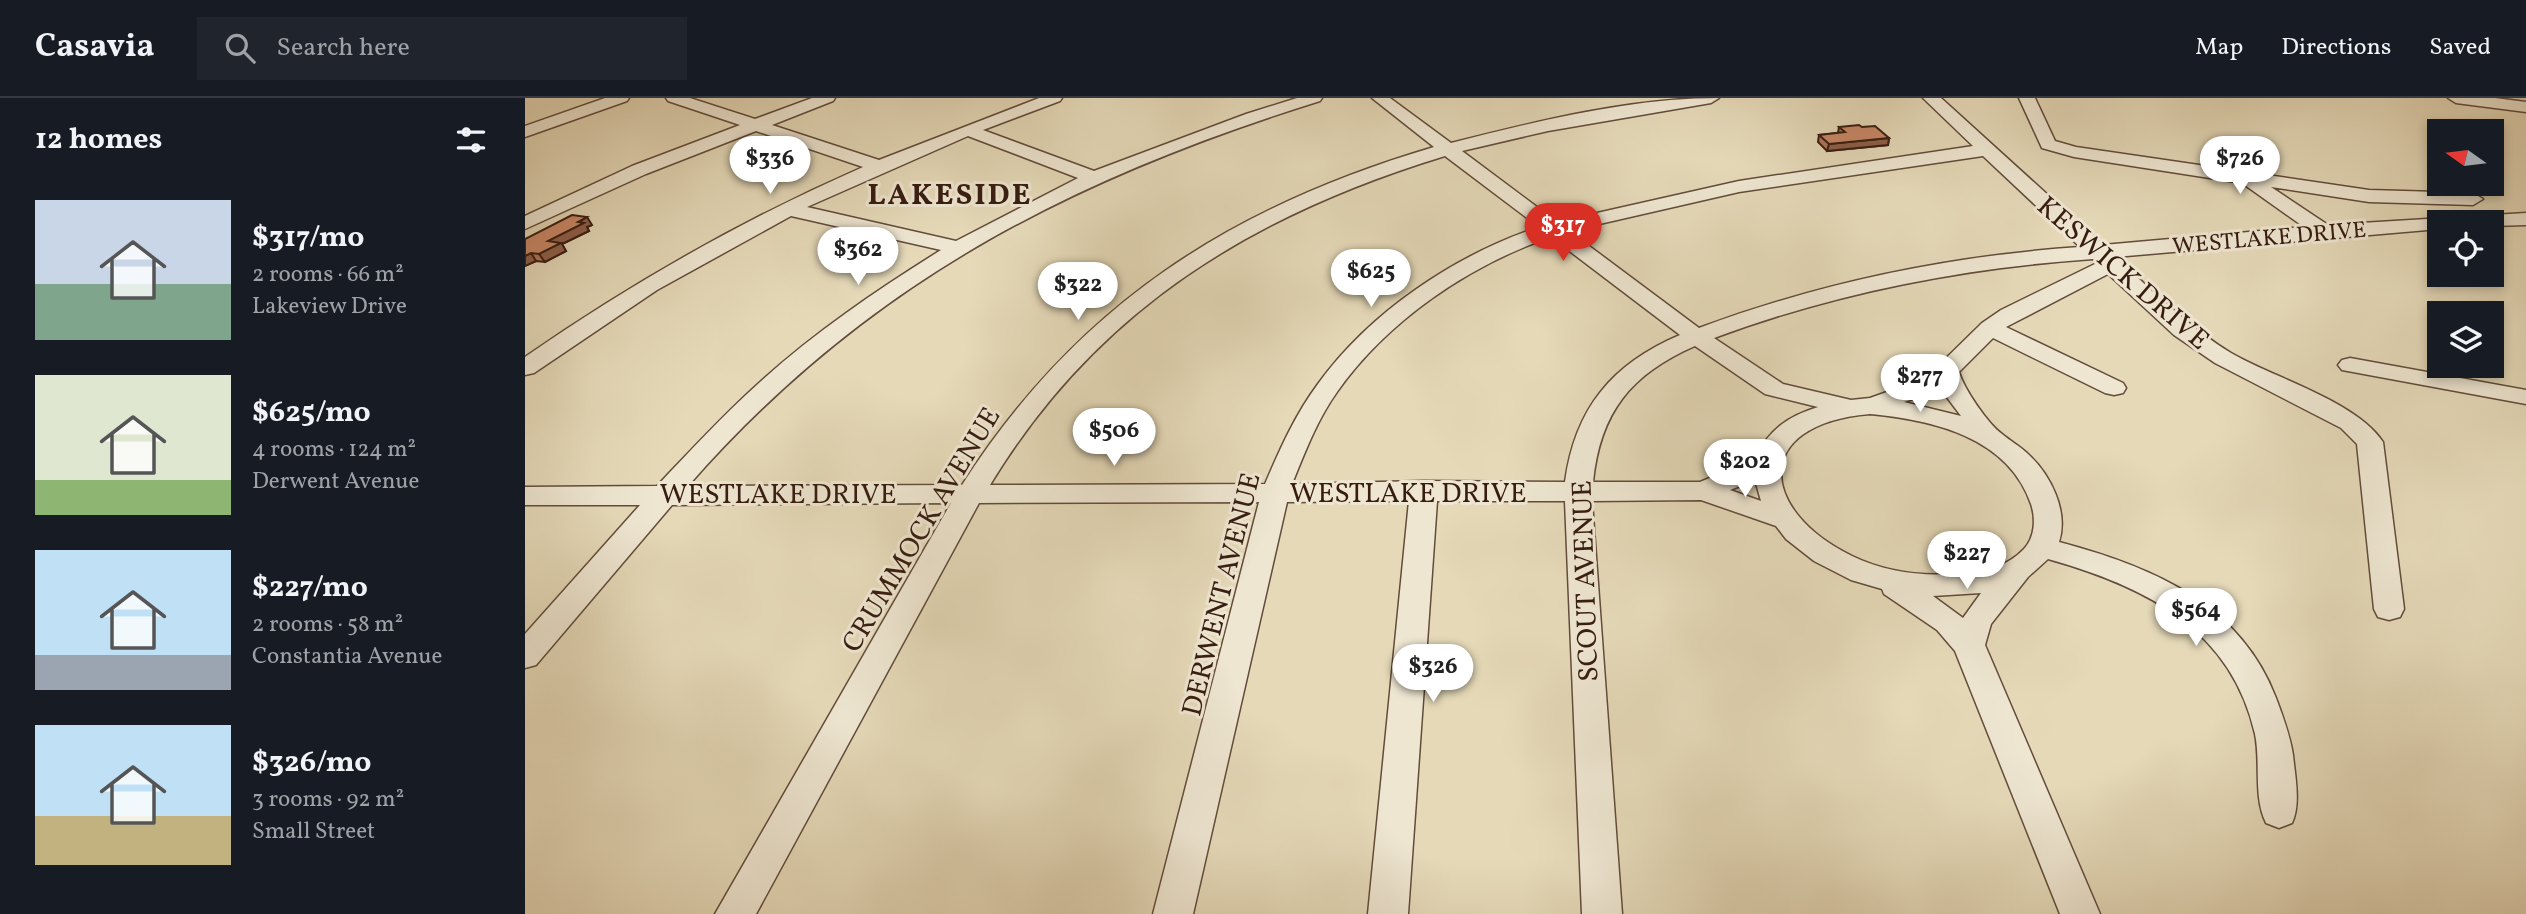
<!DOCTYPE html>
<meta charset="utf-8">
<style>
:root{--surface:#171b24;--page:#20242c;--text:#f1f3f6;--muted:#9ea1a6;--line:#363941;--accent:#d93025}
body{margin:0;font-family:Vollkorn,serif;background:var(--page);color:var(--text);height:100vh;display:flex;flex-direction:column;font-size:26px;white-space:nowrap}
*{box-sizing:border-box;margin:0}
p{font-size:23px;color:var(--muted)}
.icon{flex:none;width:38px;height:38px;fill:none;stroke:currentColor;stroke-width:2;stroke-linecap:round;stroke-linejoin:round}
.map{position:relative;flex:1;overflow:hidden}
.panel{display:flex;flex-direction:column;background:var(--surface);width:525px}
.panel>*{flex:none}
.needle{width:46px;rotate:284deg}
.tools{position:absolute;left:1902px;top:21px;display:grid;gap:14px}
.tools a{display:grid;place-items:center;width:77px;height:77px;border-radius:0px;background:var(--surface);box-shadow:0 4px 10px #0003;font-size:35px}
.price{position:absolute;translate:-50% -60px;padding:0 16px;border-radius:24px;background:#fff;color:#222;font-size:23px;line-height:46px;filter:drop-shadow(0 2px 4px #0008)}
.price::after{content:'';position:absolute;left:50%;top:42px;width:21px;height:16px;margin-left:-10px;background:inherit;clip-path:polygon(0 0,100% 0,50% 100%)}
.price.selected{background:var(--accent);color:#fff}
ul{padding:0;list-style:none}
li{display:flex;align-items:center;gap:21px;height:175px;padding:0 35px}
li span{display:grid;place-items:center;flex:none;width:196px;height:140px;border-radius:0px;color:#555}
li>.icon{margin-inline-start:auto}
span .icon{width:84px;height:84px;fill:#fffc;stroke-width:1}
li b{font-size:30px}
h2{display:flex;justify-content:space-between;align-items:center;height:84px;padding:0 35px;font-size:30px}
header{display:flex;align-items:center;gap:42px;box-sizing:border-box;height:98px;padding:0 35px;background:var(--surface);border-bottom:2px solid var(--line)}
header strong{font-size:33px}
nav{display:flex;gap:38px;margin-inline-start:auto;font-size:24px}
.search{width:490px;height:63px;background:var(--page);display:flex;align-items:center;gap:18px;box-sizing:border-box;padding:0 24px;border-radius:0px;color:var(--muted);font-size:26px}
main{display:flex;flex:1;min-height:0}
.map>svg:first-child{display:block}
</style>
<header>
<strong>Casavia</strong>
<div class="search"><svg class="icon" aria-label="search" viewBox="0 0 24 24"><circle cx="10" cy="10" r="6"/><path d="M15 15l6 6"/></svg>Search here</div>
<nav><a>Map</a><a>Directions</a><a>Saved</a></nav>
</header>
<main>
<section class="panel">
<h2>12 homes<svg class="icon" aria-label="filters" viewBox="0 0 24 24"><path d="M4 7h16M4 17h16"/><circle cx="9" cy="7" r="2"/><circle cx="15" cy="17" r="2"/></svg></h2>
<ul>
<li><span style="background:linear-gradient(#c9d6e8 60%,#7fa58c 0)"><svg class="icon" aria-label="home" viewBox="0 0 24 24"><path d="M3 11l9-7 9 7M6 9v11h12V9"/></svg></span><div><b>$317/mo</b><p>2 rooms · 66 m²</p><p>Lakeview Drive</p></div></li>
<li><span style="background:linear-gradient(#dfe7d0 75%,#8fb573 0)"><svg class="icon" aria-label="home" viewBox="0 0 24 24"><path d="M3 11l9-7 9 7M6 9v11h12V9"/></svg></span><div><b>$625/mo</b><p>4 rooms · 124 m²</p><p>Derwent Avenue</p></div></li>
<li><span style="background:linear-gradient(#bfe0f5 75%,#9aa5b1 0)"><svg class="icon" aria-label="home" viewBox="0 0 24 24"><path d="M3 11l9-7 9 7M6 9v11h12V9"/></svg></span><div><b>$227/mo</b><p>2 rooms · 58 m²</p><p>Constantia Avenue</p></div></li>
<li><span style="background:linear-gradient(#bfe0f5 65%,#c2b280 0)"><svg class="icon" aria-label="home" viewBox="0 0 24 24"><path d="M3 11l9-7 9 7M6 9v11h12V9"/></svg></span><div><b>$326/mo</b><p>3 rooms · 92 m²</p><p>Small Street</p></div></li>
</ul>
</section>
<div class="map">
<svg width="2001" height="816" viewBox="0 0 2001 816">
<rect width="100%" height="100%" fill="#e5d9b8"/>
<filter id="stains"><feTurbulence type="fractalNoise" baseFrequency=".00286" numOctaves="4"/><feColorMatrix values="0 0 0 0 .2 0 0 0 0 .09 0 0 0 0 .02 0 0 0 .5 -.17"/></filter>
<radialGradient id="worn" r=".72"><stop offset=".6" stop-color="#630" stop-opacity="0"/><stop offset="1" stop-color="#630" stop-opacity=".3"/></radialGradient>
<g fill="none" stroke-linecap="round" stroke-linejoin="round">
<g stroke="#624c3b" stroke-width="3">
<g id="minor">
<path d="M 80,0 L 104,0 L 102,3 L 0,39 L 0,28 Z"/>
<path d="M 141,0 L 165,0 L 230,21 L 287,0 L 310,0 L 308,3 L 247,27 L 354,62 L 514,0 L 537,0 L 535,3 L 458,32 L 569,73 L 721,16 L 772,0 L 797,0 L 795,3 C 542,82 340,186 163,388 L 437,387 C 553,206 706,109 909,49 L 847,0 L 865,0 L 926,45 C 1013,23 1105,0 1194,0 L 1186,5 L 1023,33 L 937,53 L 1032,124 L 1214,83 L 1448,48 L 1398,0 L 1416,0 L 1578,147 L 1779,129 L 1717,85 L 1549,59 L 1517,50 L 1494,0 L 1510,0 L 1530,43 L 1551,49 L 1844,92 L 1948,95 L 1958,101 L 1948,107 L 1844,104 L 1746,89 L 1803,127 L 2001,115 L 2001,127 L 1967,128 L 1967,124 L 1914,124 L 1914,131 L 1590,159 C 1627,192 1663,229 1706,255 C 1749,280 1831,303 1858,344 L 1879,511 L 1875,519 L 1864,522 L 1853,519 L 1849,511 L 1832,346 L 1816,330 L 1690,265 L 1649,237 L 1583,176 L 1481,229 L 1598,285 L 1601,290 L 1598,295 L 1589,297 L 1580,295 L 1468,240 L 1434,274 C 1439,291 1463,326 1477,336 C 1485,343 1495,348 1503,356 C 1525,376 1544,413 1534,444 C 1625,468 1715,505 1751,600 C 1758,619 1765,637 1768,657 C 1770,678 1776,706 1767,725 L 1754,730 L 1741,725 C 1728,699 1736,665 1730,636 C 1706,530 1619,488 1523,461 L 1503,479 L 1466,526 L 1460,547 L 1575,816 L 1535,816 L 1430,553 L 1412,532 L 1359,496 L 1357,491 L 1326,482 L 1289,463 L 1261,441 L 1251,428 L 1176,402 L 1067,403 L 1097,816 L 1057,816 L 1040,403 L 912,403 L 883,816 L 843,816 L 884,403 L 762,404 L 668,816 L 628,816 L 734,404 L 454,405 L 231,816 L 190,816 L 426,405 L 147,407 L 11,567 L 0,570 L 0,536 L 115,407 L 0,407 L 0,389 L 132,388 C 165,353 198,317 234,285 C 290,234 352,192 416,152 L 266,118 L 132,192 L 9,275 L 0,277 L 0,259 C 107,185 219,121 338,69 L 231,33 L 121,76 L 0,131 L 0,118 L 107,68 L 215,27 L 143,3 ZM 443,38 L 553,80 L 431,143 L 282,109 ZM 920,58 L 1014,129 C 930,157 845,214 793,286 C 770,317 755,351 740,386 L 465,387 C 572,211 727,117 920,58 ZM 1458,58 L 1555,149 C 1424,158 1298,184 1174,230 L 1044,133 L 1214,94 ZM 1026,139 L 1155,237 C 1087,266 1050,310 1040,384 L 899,383 L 767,386 C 780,354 792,322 812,294 C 862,223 944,167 1026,139 ZM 1568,161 L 1572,165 L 1476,212 L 1457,225 L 1413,268 L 1393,283 L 1345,300 L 1326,302 L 1258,286 L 1189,240 C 1313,194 1437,170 1568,161 ZM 1170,248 L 1240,296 L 1293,309 C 1264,318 1242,332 1231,361 L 1175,384 L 1068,384 C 1075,314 1106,276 1170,248 ZM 1415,290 L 1436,318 L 1379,304 L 1411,293 ZM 1345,316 C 1408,322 1483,339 1506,406 C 1511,421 1510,439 1499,451 C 1480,471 1452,476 1426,476 C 1392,478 1358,473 1327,458 C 1234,413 1225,326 1345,316 ZM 1230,382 L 1236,403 L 1205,392 ZM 1456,495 L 1438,520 L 1408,498 Z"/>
<path d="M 1923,0 L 1970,0 L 2001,4 L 2001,14 L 1931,5 Z"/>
<path d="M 1825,260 L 2001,292 L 2001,306 L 1817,272 L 1813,267 L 1817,262 Z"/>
</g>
</g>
<use href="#minor" fill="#eee6d1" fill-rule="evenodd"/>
</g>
<g fill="#ae7559" stroke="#371d11" stroke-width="2">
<path d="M 1314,29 L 1364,40 L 1363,47 L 1302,53 L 1293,44 L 1294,37 L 1313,35 Z"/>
<path d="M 67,127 L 62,129 L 64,133 L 37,146 L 41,153 L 20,164 L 11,163 L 0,168 L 0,141 Z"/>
</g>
<g fill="#8d5f49" stroke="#371d11" stroke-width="2">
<path d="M 1364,40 L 1363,47 L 1302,53 L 1304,46 Z"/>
<path d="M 62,119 L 67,127 L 62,129 L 64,133 L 37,146 L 41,153 L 20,164 L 14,156 L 23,143 Z"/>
<path d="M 6,155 L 11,163 L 0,168 L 0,158 Z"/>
</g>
<g fill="#ca8868" stroke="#371d11" stroke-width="2">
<path d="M 1334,27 L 1337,29 L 1350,28 L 1364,40 L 1304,46 L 1294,37 L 1320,34 L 1314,29 Z"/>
<path d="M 47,117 L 62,119 L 53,124 L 59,125 L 23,143 L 36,145 L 14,156 L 6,155 L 0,158 L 0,141 Z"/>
</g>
<g text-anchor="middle" stroke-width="6" stroke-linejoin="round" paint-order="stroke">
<g font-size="23" fill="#371d11" stroke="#eee6d1">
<text transform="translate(1744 139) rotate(-5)" y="8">WESTLAKE DRIVE</text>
</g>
<g font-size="28" fill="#371d11" stroke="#eee6d1">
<text transform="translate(1599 174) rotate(41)" y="10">KESWICK DRIVE</text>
<text x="883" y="404">WESTLAKE DRIVE</text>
<text x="253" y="405">WESTLAKE DRIVE</text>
<text transform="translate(395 431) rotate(-59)" y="10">CRUMMOCK AVENUE</text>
<text transform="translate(1059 483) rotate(-92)" y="10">SCOUT AVENUE</text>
<text transform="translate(695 496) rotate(-76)" y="10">DERWENT AVENUE</text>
</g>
<g font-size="30" font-weight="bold" letter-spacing="2" fill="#371d11" stroke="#eee6d1">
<text x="425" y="106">LAKESIDE</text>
</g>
</g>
<rect width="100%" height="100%" filter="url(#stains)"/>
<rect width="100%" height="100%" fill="url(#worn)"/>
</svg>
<div class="tools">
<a><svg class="needle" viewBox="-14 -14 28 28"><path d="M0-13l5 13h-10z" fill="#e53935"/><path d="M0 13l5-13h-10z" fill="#9ea1a6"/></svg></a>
<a><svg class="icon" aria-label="locate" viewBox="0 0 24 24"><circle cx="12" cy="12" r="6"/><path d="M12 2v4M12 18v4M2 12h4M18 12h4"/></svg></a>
<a><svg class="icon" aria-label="layers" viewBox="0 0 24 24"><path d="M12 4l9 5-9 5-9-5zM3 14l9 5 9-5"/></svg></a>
</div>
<b class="price" style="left:245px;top:98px">$336</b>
<b class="price" style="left:1715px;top:98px">$726</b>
<b class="price selected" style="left:1038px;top:165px">$317</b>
<b class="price" style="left:333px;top:189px">$362</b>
<b class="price" style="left:846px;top:211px">$625</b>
<b class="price" style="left:553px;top:224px">$322</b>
<b class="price" style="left:1395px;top:316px">$277</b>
<b class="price" style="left:589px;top:370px">$506</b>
<b class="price" style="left:1220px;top:401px">$202</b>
<b class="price" style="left:1442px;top:493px">$227</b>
<b class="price" style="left:1671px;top:550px">$564</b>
<b class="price" style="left:908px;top:606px">$326</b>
</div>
</main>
